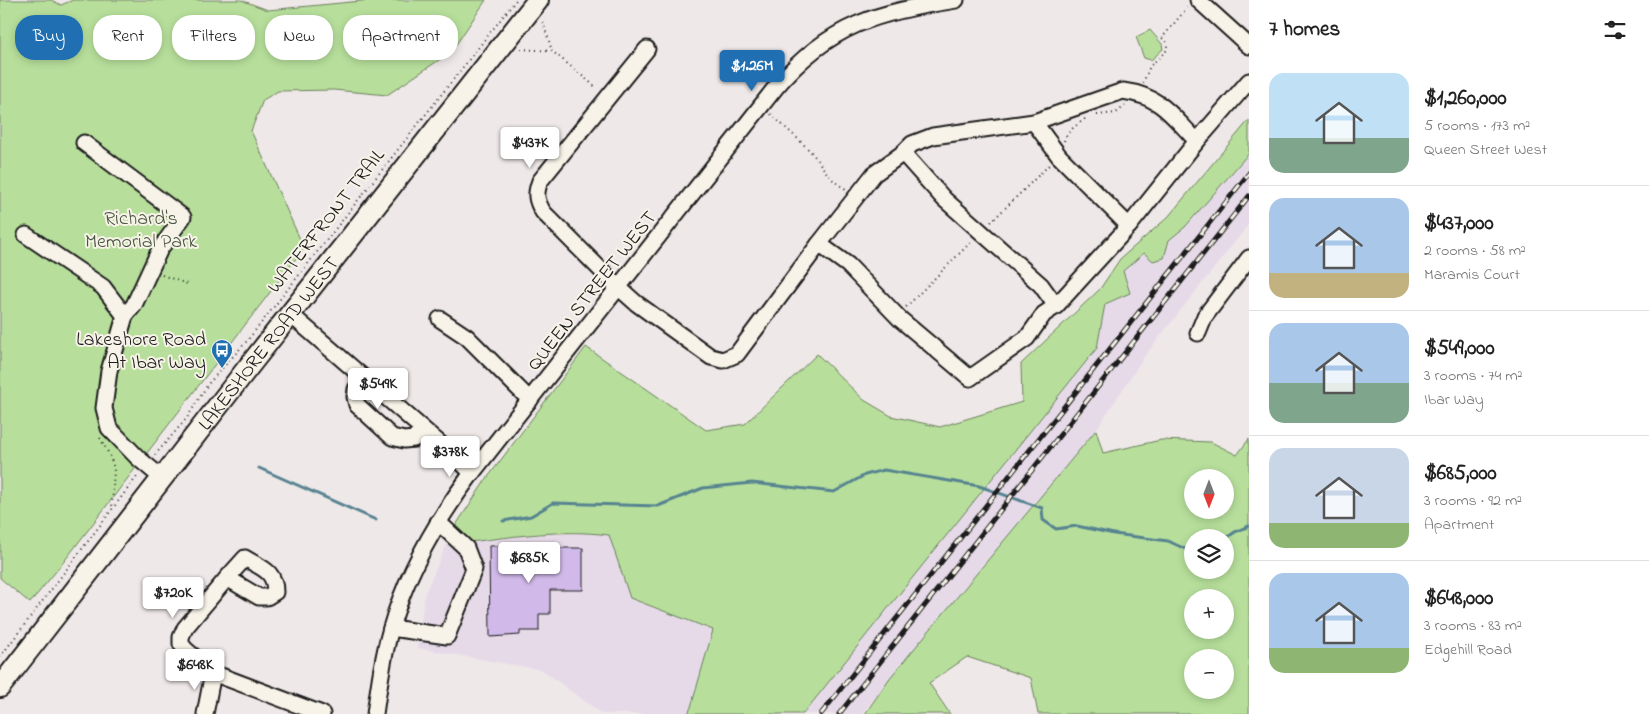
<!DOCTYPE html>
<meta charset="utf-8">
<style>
:root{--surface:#fff;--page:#f2f2f2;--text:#222;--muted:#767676;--line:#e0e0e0;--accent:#1f6fb2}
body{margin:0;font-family:"Indie Flower",sans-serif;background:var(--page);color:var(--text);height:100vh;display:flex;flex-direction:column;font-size:19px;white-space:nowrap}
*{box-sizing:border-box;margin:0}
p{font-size:16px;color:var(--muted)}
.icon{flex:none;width:28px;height:28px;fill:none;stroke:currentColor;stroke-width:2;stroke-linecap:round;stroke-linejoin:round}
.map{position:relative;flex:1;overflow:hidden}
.side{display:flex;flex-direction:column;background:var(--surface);width:400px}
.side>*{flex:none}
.hud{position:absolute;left:15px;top:15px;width:475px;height:45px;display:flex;gap:10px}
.needle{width:32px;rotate:180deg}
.buttons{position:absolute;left:1184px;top:469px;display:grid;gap:10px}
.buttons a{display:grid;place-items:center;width:50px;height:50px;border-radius:50%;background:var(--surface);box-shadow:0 2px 8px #0003;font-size:25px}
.price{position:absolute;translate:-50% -42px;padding:0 11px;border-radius:5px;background:#fff;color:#222;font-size:16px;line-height:32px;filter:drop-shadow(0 1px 2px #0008)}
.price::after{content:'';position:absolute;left:50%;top:30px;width:15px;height:11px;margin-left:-8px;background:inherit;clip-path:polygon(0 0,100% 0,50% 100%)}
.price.current{background:var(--accent);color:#fff}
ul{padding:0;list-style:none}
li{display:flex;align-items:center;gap:15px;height:125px;padding:0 20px}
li+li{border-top:1px solid var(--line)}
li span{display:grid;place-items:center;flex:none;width:140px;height:100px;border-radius:15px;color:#555}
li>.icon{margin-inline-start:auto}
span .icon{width:60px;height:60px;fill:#fffc;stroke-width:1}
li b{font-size:21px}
h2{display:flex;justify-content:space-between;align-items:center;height:60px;padding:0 20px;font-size:21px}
.chip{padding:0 18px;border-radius:20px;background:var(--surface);box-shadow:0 2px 8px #0003;font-size:18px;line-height:45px}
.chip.current{background:var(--accent);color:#fff}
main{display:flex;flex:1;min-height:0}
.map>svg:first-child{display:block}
</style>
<main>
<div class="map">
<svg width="1249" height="714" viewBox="0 0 1249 714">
<rect width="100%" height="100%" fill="#efe8e8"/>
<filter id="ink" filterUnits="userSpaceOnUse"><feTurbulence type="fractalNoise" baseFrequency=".02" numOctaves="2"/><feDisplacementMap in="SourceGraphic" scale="10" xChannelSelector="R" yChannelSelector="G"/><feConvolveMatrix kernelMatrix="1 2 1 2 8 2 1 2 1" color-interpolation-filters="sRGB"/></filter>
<g filter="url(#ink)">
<g fill="#e6dae9">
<path d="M 1249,120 L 1249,224 L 1144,357 L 1096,430 L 862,714 L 799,714 L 1022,402 L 1021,364 L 1100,289 L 1120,259 L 1168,217 Z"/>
<path d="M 454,528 L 470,542 L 526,535 L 592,533 L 682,542 L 771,714 L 602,714 L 542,670 L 417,648 L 425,593 Z"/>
</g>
<g fill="#b7df9b" stroke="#6a7e5c" fill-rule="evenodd">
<path d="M 0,0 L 51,0 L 61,5 L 73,0 L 241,0 L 268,10 L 372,0 L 486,0 L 451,52 L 387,95 L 334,90 L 278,91 L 263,100 L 251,131 L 304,248 L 62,564 L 30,603 L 0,578 Z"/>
<path d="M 1150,30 L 1162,44 L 1163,49 L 1151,60 L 1144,58 L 1136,37 Z"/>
<path d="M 1249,120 L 1249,153 L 1185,227 L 1169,240 L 1164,258 L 1153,261 L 1144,253 L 1123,271 L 1130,293 L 1105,304 L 1097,348 L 803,714 L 688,714 L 691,707 L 713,630 L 630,598 L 609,535 C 563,529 516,536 470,542 L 454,528 L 485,481 L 586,347 L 706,430 L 745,424 L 817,354 L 864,400 L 891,416 L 940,427 L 1022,402 L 1021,364 L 1100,289 L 1120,259 L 1168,217 Z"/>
<path d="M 1096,430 L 1103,453 L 1161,440 L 1211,442 L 1237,455 L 1249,439 L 1249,714 L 1038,714 L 1031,678 L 967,657 L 929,683 L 950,714 L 865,714 L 889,679 ZM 1192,478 L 1225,478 L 1225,510 L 1192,510 ZM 1192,538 L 1225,538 L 1225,570 L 1192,570 ZM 1192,598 L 1225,598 L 1225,630 L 1192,630 ZM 1192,658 L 1225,658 L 1225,690 L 1192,690 Z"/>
</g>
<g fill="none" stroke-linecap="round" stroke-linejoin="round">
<g stroke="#568390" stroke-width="3">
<path d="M 259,468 L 376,520"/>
<path d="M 503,521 L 531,516 L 553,503 L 658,506 L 703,488 L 752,483 L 834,492 L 865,475 L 884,470 L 979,486 L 1042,508 L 1043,520 L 1056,529 L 1077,526 L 1114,534 L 1168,541 L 1192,552"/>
<path d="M 1225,539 L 1235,532 L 1249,526"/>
</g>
</g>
<path fill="#d1baea" stroke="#1c1c1c" d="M 558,545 L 558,548 L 583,548 L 583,590 L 550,590 L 550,614 L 539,614 L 539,631 L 520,631 L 520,635 L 490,637 L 489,546 Z"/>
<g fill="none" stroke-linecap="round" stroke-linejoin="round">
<g stroke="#1c1c1c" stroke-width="19">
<g id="minor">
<path d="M 1198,0 L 1249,46"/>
<path d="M 647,49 L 540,181 C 535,194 536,200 543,212 L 618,287 L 636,303 L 711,357 L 723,360 L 737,354 L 819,244 L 874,174 L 903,153 L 912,144 L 933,136 L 1034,122 L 1123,91 C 1161,96 1172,116 1197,141"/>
<path d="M 1034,122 L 1059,156 L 1129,226"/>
<path d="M 84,143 L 183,217 L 160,249 L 134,305 L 125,316 L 109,371 L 104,408 L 109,428 L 138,458 L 162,478"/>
<path d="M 903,153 L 944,199 L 1041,285 L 1056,306"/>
<path d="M 26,235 L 103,287 L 125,316"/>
<path d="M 819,244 L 848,265 L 900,319 L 970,378 L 1027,338 L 1044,314 L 1056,306 L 1129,226 L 1197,141 L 1249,81"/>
<path d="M 290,314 L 461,462 L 472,473"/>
<path d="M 440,319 L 467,337 L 530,400"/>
<path d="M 1198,333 L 1205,316 L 1249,258"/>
<path d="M 365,379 L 356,389 L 355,397 L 357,405 L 392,437 L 404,440 L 414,439 L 423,430"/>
<path d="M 227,578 L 245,558 C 261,568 275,570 275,592 L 267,597 L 259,597 L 227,578 L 185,628 L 181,637 L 181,644 L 186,650 L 213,673 L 322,714"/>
<path d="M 391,628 L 447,636 L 474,569 L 466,548 L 438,522"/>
<path d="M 205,714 L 213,673"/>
<path d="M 375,714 C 379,685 383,656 391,628 C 407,571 437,520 472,473 L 776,87 C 831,23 877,13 956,0"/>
</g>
</g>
<g stroke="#1c1c1c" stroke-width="24">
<g id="major">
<path id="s1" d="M 0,687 L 246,370 L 538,0"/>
</g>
</g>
<g stroke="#1c1c1c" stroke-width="2" stroke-dasharray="1 4" stroke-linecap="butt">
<path d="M 543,22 L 552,51"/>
<path d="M 521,49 L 552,51 L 597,88"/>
<path d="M 1143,83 L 1150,66 L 1167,50 L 1167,42 L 1162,38 L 1187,8"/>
<path d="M 771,114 C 784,127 799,139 811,152 C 824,167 828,180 846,189"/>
<path d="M 1097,115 L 1116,113 L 1125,106"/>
<path d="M 1064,141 C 1067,131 1077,125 1086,118"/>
<path d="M 991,222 L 1050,164"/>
<path d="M 162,275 L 187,284"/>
<path d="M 906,307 L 972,241"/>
<path d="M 100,438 L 109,454 L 114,468 L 112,507"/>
<path d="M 155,455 L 187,418 L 208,384 L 247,341 L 516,0"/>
<path d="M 0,657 L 139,474"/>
</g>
<use href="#minor" stroke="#f7f3e8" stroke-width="15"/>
<use href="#major" stroke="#f7f3e8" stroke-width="20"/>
<g stroke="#1c1c1c" stroke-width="5">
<g id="rail">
<path d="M 821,714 L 1249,173"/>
<path d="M 839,714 L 1249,196"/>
</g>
</g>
<use href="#rail" stroke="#f7f3e8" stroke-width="3" stroke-dasharray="9" stroke-linecap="butt"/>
</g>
</g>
<defs>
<g id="bus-pin" transform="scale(1.125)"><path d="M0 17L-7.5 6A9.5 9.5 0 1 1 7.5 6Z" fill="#1f6fb2" stroke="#f7f3e8"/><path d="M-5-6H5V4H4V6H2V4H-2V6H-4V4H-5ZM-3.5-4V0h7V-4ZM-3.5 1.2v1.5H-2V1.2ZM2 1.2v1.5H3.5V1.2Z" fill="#fff"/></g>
</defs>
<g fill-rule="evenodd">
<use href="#bus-pin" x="222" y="350"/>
</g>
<g text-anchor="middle" stroke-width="4" stroke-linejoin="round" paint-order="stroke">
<g font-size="20" fill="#4a5642" stroke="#f7f3e8">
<text x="141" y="224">Richard's<tspan x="141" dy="23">Memorial Park</tspan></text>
</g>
<g font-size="20" fill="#1c1c1c" stroke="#f7f3e8">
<text transform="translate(325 220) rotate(-52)" y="7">WATERFRONT TRAIL</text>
<text transform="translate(591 290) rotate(-52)" y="7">QUEEN STREET WEST</text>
<text dy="7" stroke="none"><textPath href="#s1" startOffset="436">LAKESHORE ROAD WEST</textPath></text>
</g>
<g font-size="20" fill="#1c1c1c" stroke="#f7f3e8" text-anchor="end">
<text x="206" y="345">Lakeshore Road<tspan x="206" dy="23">At Ibar Way</tspan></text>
</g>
</g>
</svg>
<div class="buttons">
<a><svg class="needle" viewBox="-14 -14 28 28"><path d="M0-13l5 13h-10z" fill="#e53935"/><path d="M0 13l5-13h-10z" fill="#767676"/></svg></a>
<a><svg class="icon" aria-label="layers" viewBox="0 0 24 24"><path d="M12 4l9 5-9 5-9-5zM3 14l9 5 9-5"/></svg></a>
<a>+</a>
<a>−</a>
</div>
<b class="price current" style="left:752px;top:92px">$1.26M</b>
<b class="price" style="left:530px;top:169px">$437K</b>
<b class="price" style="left:378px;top:410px">$549K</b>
<b class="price" style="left:450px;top:478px">$378K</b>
<b class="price" style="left:529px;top:584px">$685K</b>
<b class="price" style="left:173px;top:619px">$720K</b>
<b class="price" style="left:195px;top:691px">$648K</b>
<div class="hud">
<a class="chip current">Buy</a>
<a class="chip">Rent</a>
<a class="chip">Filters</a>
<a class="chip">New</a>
<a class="chip">Apartment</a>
</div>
</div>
<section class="side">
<h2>7 homes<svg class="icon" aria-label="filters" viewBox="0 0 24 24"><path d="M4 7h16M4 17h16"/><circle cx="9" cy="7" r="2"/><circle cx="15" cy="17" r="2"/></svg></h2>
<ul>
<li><span style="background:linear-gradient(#bfe0f5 65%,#7fa58c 0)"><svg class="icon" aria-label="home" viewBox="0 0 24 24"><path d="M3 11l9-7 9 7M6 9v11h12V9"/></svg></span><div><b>$1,260,000</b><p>5 rooms · 173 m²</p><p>Queen Street West</p></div></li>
<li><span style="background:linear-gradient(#a9c7e8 75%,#c2b280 0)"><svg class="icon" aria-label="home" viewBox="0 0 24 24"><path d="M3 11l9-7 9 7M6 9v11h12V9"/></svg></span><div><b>$437,000</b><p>2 rooms · 58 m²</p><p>Maramis Court</p></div></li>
<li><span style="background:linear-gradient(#a9c7e8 60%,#7fa58c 0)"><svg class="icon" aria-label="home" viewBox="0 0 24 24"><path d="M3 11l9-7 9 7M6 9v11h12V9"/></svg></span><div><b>$549,000</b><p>3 rooms · 74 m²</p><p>Ibar Way</p></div></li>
<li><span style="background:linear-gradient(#c9d6e8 75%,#8fb573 0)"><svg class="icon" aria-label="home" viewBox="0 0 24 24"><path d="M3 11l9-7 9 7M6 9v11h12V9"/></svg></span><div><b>$685,000</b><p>3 rooms · 92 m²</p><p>Apartment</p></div></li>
<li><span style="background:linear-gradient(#a9c7e8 75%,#8fb573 0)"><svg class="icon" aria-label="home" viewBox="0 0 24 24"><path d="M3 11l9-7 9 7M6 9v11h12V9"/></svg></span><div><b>$648,000</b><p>3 rooms · 83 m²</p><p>Edgehill Road</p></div></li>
</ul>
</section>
</main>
